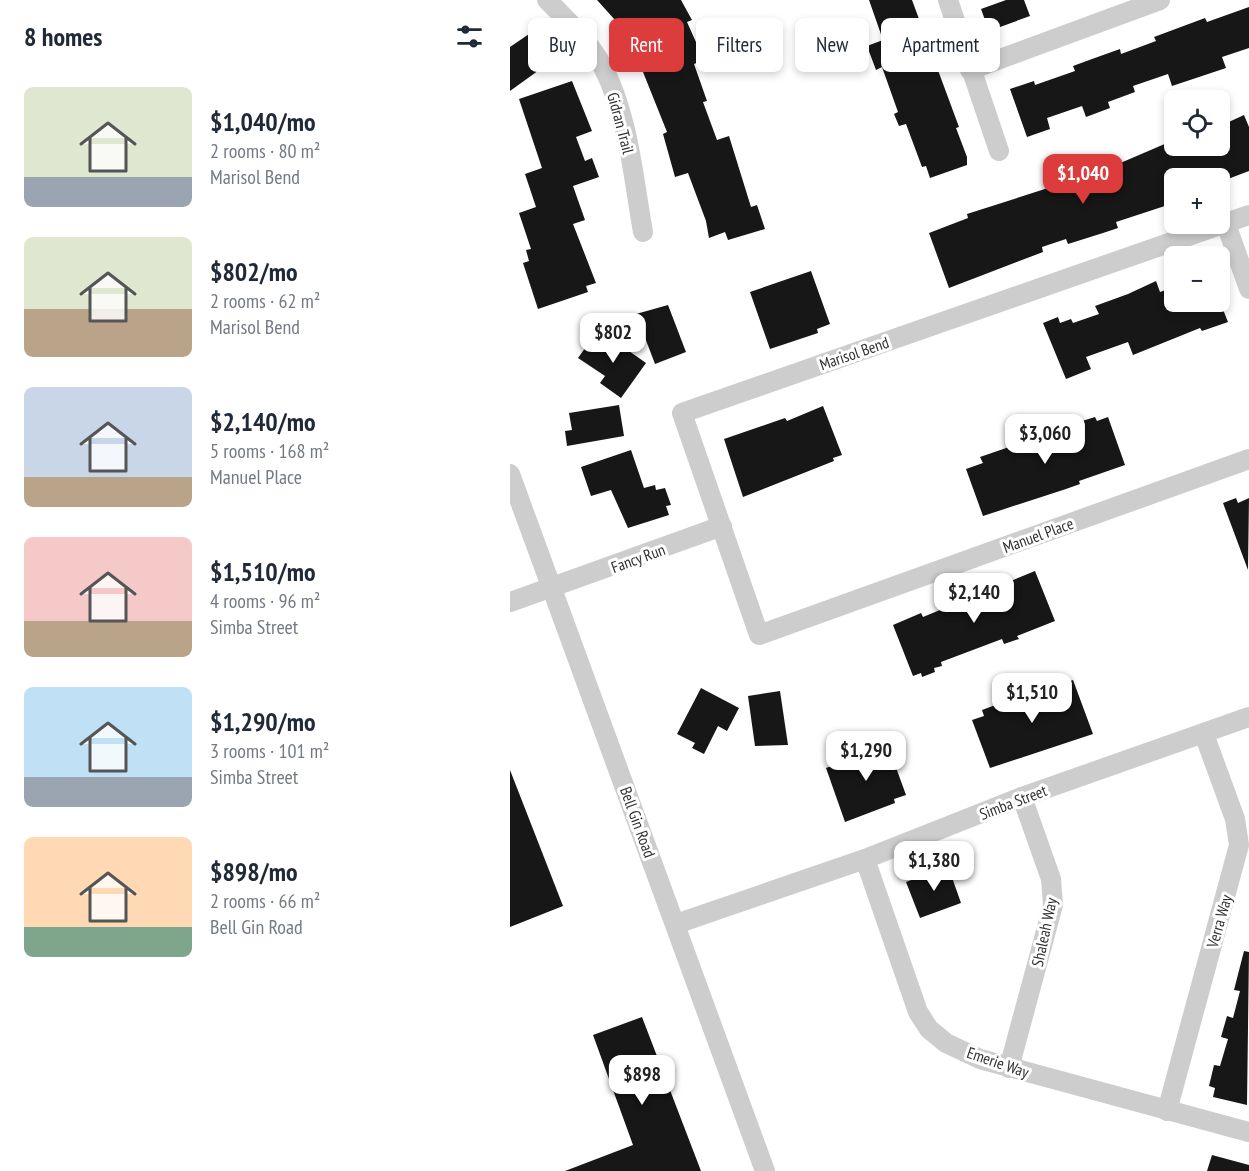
<!DOCTYPE html>
<meta charset="utf-8">
<style>
:root{--surface:#fff;--page:#f6f6f7;--text:#1f2937;--muted:#747a83;--accent:#dd3c3c}
body{margin:0;font-family:"PT Sans Narrow",sans-serif;background:var(--page);color:var(--text);height:100vh;display:flex;flex-direction:column;font-size:22px;white-space:nowrap}
*{box-sizing:border-box;margin:0}
p{font-size:20px;color:var(--muted)}
.icon{flex:none;width:33px;height:33px;fill:none;stroke:currentColor;stroke-width:2;stroke-linecap:round;stroke-linejoin:round}
.map{position:relative;flex:1;overflow:hidden}
.details{display:flex;flex-direction:column;background:var(--surface);width:510px}
.details>*{flex:none}
.top-card{position:absolute;left:18px;top:18px;width:570px;height:54px;display:flex;gap:12px}
.fabs{position:absolute;left:654px;top:90px;display:grid;gap:12px}
.fabs a{display:grid;place-items:center;width:66px;height:66px;border-radius:9px;background:var(--surface);box-shadow:0 3px 9px #0003;font-size:30px}
.price{position:absolute;translate:-50% -51px;padding:0 14px;border-radius:12px;background:#fff;color:#222;font-size:20px;line-height:39px;filter:drop-shadow(0 2px 3px #0008)}
.price::after{content:'';position:absolute;left:50%;top:36px;width:18px;height:14px;margin-left:-9px;background:inherit;clip-path:polygon(0 0,100% 0,50% 100%)}
.price.active{background:var(--accent);color:#fff}
ul{padding:0;list-style:none}
li{display:flex;align-items:center;gap:18px;height:150px;padding:0 24px}
li span{display:grid;place-items:center;flex:none;width:168px;height:120px;border-radius:9px;color:#555}
li>.icon{margin-inline-start:auto}
span .icon{width:72px;height:72px;fill:#fffc;stroke-width:1}
li b{font-size:26px}
h2{display:flex;justify-content:space-between;align-items:center;height:72px;padding:0 24px;font-size:26px}
.tag{padding:0 21px;border-radius:9px;background:var(--surface);box-shadow:0 3px 9px #0003;font-size:21px;line-height:54px}
.tag.active{background:var(--accent);color:#fff}
main{display:flex;flex:1;min-height:0}
.map>svg:first-child{display:block}
</style>
<main>
<section class="details">
<h2>8 homes<svg class="icon" aria-label="filters" viewBox="0 0 24 24"><path d="M4 7h16M4 17h16"/><circle cx="9" cy="7" r="2"/><circle cx="15" cy="17" r="2"/></svg></h2>
<ul>
<li><span style="background:linear-gradient(#dfe7d0 75%,#9aa5b1 0)"><svg class="icon" aria-label="home" viewBox="0 0 24 24"><path d="M3 11l9-7 9 7M6 9v11h12V9"/></svg></span><div><b>$1,040/mo</b><p>2 rooms · 80 m²</p><p>Marisol Bend</p></div></li>
<li><span style="background:linear-gradient(#dfe7d0 60%,#b9a48a 0)"><svg class="icon" aria-label="home" viewBox="0 0 24 24"><path d="M3 11l9-7 9 7M6 9v11h12V9"/></svg></span><div><b>$802/mo</b><p>2 rooms · 62 m²</p><p>Marisol Bend</p></div></li>
<li><span style="background:linear-gradient(#c9d6e8 75%,#b9a48a 0)"><svg class="icon" aria-label="home" viewBox="0 0 24 24"><path d="M3 11l9-7 9 7M6 9v11h12V9"/></svg></span><div><b>$2,140/mo</b><p>5 rooms · 168 m²</p><p>Manuel Place</p></div></li>
<li><span style="background:linear-gradient(#f6c9c9 70%,#b9a48a 0)"><svg class="icon" aria-label="home" viewBox="0 0 24 24"><path d="M3 11l9-7 9 7M6 9v11h12V9"/></svg></span><div><b>$1,510/mo</b><p>4 rooms · 96 m²</p><p>Simba Street</p></div></li>
<li><span style="background:linear-gradient(#bfe0f5 75%,#9aa5b1 0)"><svg class="icon" aria-label="home" viewBox="0 0 24 24"><path d="M3 11l9-7 9 7M6 9v11h12V9"/></svg></span><div><b>$1,290/mo</b><p>3 rooms · 101 m²</p><p>Simba Street</p></div></li>
<li><span style="background:linear-gradient(#ffd9b3 75%,#7fa58c 0)"><svg class="icon" aria-label="home" viewBox="0 0 24 24"><path d="M3 11l9-7 9 7M6 9v11h12V9"/></svg></span><div><b>$898/mo</b><p>2 rooms · 66 m²</p><p>Bell Gin Road</p></div></li>
</ul>
</section>
<div class="map">
<svg width="739" height="1171" viewBox="0 0 739 1171">
<rect width="100%" height="100%" fill="#fff"/>
<g fill="#171717">
<path d="M 87,0 L 171,0 L 182,20 L 177,22 L 194,60 L 184,64 L 197,101 L 193,102 L 207,140 L 219,136 L 241,207 L 247,205 L 255,229 L 218,240 L 215,232 L 199,238 L 196,221 L 178,173 L 165,177 L 153,134 L 157,132 L 131,67 L 134,66 L 114,30 Z"/>
<path d="M 359,0 L 402,0 L 449,127 L 446,128 L 457,157 L 457,165 L 420,178 L 416,166 L 412,167 L 396,124 L 389,126 L 384,114 L 388,112 L 372,67 L 366,70 L 357,46 L 373,40 Z"/>
<path d="M 496,0 L 514,0 L 520,16 L 479,31 L 471,9 Z"/>
<path d="M 739,7 L 739,48 L 712,57 L 716,68 L 662,86 L 658,74 L 623,86 L 625,92 L 598,102 L 600,108 L 576,117 L 572,106 L 537,118 L 540,129 L 517,137 L 500,89 L 524,81 L 525,85 L 565,71 L 563,66 L 582,59 L 610,49 L 611,54 L 646,41 L 644,37 L 695,18 L 697,22 Z"/>
<path d="M 22,32 L 43,60 L 0,91 L 0,47 Z"/>
<path d="M 62,81 L 82,131 L 66,137 L 75,161 L 82,158 L 89,177 L 63,186 L 75,220 L 63,224 L 86,283 L 76,286 L 78,292 L 28,309 L 13,263 L 19,261 L 16,250 L 21,249 L 9,213 L 26,207 L 15,174 L 32,168 L 9,99 Z"/>
<path d="M 734,115 L 739,127 L 739,171 L 710,182 L 710,178 L 664,178 L 664,203 L 606,222 L 608,228 L 593,233 L 558,244 L 556,239 L 532,247 L 533,252 L 439,288 L 419,233 L 458,218 L 457,214 L 538,188 L 536,184 L 563,174 L 565,178 L 608,164 L 664,140 L 664,146 L 710,146 L 710,126 Z"/>
<path d="M 301,271 L 320,324 L 307,329 L 308,333 L 260,349 L 240,292 Z"/>
<path d="M 646,281 L 650,292 L 664,287 L 664,302 L 710,302 L 718,322 L 692,331 L 690,328 L 623,355 L 618,342 L 576,357 L 581,369 L 556,379 L 533,323 L 548,317 L 550,323 L 561,319 L 563,323 L 589,314 L 585,306 L 618,294 Z"/>
<path d="M 158,305 L 176,352 L 145,364 L 126,314 Z"/>
<path d="M 92,332 L 136,363 L 111,398 L 90,383 L 95,376 L 68,358 L 78,344 L 81,347 Z"/>
<path d="M 109,405 L 114,436 L 57,446 L 55,431 L 62,430 L 59,413 Z"/>
<path d="M 313,406 L 332,455 L 323,458 L 324,461 L 233,497 L 214,439 L 275,418 L 277,421 Z"/>
<path d="M 585,417 L 587,421 L 598,417 L 615,465 L 569,481 L 570,484 L 556,489 L 473,516 L 456,469 L 473,463 L 470,457 L 502,446 L 501,443 Z"/>
<path d="M 121,450 L 134,488 L 145,485 L 146,490 L 155,488 L 161,505 L 156,506 L 159,515 L 118,528 L 101,490 L 81,496 L 71,467 Z"/>
<path d="M 726,498 L 728,503 L 739,498 L 738,570 L 713,503 Z"/>
<path d="M 525,571 L 545,621 L 507,636 L 509,639 L 494,644 L 492,639 L 431,662 L 432,666 L 424,668 L 425,672 L 412,677 L 411,673 L 403,676 L 383,625 L 411,613 L 413,617 Z"/>
<path d="M 563,680 L 583,734 L 480,768 L 462,720 L 474,716 L 472,710 L 525,690 L 527,694 Z"/>
<path d="M 191,688 L 229,708 L 217,731 L 208,726 L 194,754 L 182,748 L 185,743 L 167,734 Z"/>
<path d="M 270,691 L 278,745 L 245,746 L 238,696 Z"/>
<path d="M 376,740 L 396,795 L 384,799 L 385,803 L 335,822 L 316,768 L 352,755 L 350,750 Z"/>
<path d="M 0,770 L 53,906 L 0,927 Z"/>
<path d="M 438,866 L 451,903 L 410,918 L 396,882 Z"/>
<path d="M 734,951 L 739,952 L 737,1105 L 703,1097 L 705,1088 L 699,1086 L 704,1065 L 710,1066 L 718,1039 L 711,1037 L 717,1016 L 723,1018 L 730,991 L 724,990 Z"/>
<path d="M 132,1017 L 191,1171 L 55,1171 L 123,1145 L 83,1035 Z"/>
<path d="M 702,1155 L 739,1165 L 739,1171 L 697,1171 Z"/>
</g>
<g fill="none" stroke-linecap="round" stroke-linejoin="round">
<g stroke="#cdcdcd" stroke-width="20">
<path d="M 37,0 C 57,20 79,41 93,67 C 119,118 123,176 133,232"/>
<path d="M 438,0 L 489,151"/>
<path d="M 460,70 L 650,0"/>
<path d="M 739,215 L 172,413 L 249,635 L 739,459"/>
<path d="M 716,224 L 739,289"/>
<path d="M 0,474 L 255,1171"/>
<path d="M 0,602 L 212,526"/>
<path d="M 355,859 L 408,1012 L 419,1029 L 436,1043 L 470,1059 L 739,1132"/>
<path d="M 166,924 L 355,859 L 512,797 L 739,717"/>
<path d="M 499,1068 L 543,905 L 541,879 L 512,797"/>
<path d="M 657,1111 L 729,845 L 725,819 L 694,734"/>
</g>
</g>
<g text-anchor="middle" stroke-width="6" stroke-linejoin="round" paint-order="stroke">
<g font-size="16" fill="#303030" stroke="#fff">
<text transform="translate(111 123) rotate(75)" y="6">Gidran Trail</text>
<text transform="translate(344 353) rotate(-19)" y="6">Marisol Bend</text>
<text transform="translate(528 535) rotate(-20)" y="6">Manuel Place</text>
<text transform="translate(128 558) rotate(-20)" y="6">Fancy Run</text>
<text transform="translate(503 802) rotate(-21)" y="6">Simba Street</text>
<text transform="translate(128 822) rotate(70)" y="6">Bell Gin Road</text>
<text transform="translate(709 921) rotate(-74)" y="6">Verra Way</text>
<text transform="translate(534 932) rotate(-78)" y="6">Shaleah Way</text>
<text transform="translate(488 1062) rotate(19)" y="6">Emerie Way</text>
</g>
</g>
</svg>
<div class="fabs">
<a><svg class="icon" aria-label="locate" viewBox="0 0 24 24"><circle cx="12" cy="12" r="6"/><path d="M12 2v4M12 18v4M2 12h4M18 12h4"/></svg></a>
<a>+</a>
<a>−</a>
</div>
<b class="price active" style="left:573px;top:205px">$1,040</b>
<b class="price" style="left:103px;top:364px">$802</b>
<b class="price" style="left:535px;top:465px">$3,060</b>
<b class="price" style="left:464px;top:624px">$2,140</b>
<b class="price" style="left:522px;top:724px">$1,510</b>
<b class="price" style="left:356px;top:782px">$1,290</b>
<b class="price" style="left:424px;top:892px">$1,380</b>
<b class="price" style="left:132px;top:1106px">$898</b>
<div class="top-card">
<a class="tag">Buy</a>
<a class="tag active">Rent</a>
<a class="tag">Filters</a>
<a class="tag">New</a>
<a class="tag">Apartment</a>
</div>
</div>
</main>
